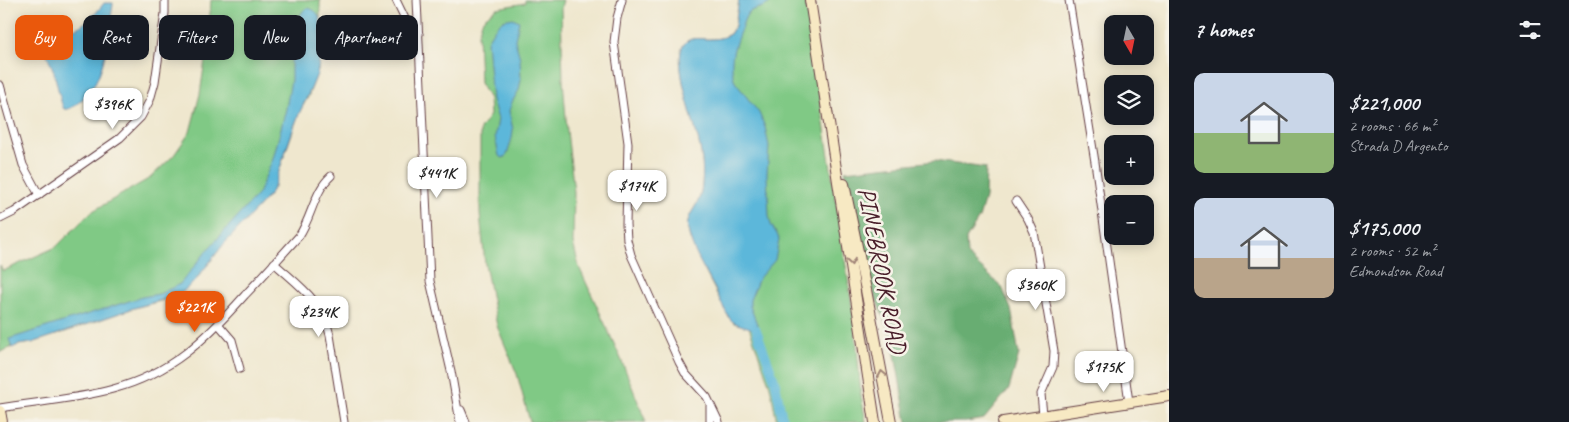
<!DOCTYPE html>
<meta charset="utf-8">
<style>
:root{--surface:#171b24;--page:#242831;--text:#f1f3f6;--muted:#9ea1a6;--accent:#ea580c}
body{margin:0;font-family:Caveat,sans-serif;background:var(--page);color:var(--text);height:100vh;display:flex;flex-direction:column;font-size:19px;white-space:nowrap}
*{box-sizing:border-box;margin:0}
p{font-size:16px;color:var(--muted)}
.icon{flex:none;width:28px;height:28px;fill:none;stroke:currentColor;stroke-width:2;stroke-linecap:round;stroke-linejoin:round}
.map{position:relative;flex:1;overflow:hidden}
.sheet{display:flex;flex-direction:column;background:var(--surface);width:400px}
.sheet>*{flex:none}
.top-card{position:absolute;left:15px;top:15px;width:475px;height:45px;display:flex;gap:10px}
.needle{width:32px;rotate:171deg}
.controls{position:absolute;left:1104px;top:15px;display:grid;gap:10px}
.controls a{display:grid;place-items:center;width:50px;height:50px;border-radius:10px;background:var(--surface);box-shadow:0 2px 12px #0003;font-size:25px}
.price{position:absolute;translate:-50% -42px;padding:0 11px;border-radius:10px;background:#fff;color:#222;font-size:16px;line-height:32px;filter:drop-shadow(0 1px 2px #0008)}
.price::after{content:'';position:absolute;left:50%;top:30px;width:15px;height:11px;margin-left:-8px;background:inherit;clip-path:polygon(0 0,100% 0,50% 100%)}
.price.on{background:var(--accent);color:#fff}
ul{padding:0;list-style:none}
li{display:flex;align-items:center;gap:15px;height:125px;padding:0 25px}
li span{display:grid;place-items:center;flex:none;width:140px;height:100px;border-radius:10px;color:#555}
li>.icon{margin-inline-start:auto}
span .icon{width:60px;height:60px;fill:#fffc;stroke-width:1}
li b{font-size:21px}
h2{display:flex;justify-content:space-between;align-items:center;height:60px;padding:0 25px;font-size:21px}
.tag{padding:0 18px;border-radius:10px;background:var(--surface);box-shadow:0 2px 12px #0003;font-size:18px;line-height:45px}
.tag.on{background:var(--accent);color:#fff}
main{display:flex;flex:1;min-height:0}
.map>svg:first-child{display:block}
</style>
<main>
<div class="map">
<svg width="1169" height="422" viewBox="0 0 1169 422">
<rect width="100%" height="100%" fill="#f7f3e8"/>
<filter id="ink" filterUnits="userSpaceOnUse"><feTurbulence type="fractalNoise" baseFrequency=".02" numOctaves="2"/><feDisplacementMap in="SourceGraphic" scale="10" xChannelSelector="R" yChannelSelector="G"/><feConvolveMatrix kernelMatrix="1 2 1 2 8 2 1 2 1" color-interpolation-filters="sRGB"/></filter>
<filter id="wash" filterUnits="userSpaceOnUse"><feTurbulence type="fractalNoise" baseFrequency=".0096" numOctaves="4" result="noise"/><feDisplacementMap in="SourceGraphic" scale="20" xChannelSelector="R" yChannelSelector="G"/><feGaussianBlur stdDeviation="1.12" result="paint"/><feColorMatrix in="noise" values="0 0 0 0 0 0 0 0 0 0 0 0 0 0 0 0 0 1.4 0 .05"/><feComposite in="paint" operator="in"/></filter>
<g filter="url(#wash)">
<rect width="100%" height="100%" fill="#efe7ce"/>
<g fill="#80c985" stroke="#657458">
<path d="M 211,0 L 320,0 L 320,52 L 318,71 L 308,97 L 299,113 L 274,186 L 270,194 L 263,202 L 223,245 L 195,281 L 179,295 L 173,298 L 134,308 L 74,329 L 32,343 L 18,345 L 0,352 L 0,265 L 3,271 L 56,247 L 91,212 L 150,178 L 174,155 L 190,132 L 200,94 L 208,40 Z"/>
<path d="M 525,0 L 563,0 L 561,7 L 563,80 L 567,131 L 574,192 L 573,243 L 579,267 L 621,359 L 646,422 L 530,422 L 517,374 L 497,326 L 485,264 L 480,214 L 480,129 L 490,115 L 489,99 L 480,83 L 478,34 L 483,19 L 497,8 L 525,3 Z"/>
<path d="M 739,0 L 805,0 L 855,325 L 861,395 L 866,422 L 777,422 L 770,386 L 749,327 L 734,323 L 730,319 C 719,297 706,275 696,252 C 693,245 689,238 688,230 C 685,216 697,208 700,196 C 704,181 703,161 700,147 C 696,125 671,60 684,44 C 691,35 703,40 712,39 C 719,39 725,37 730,34 L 735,26 Z"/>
</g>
<path fill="#68ad72" stroke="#59664e" d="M 935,161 L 986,168 L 985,198 L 979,218 L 966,239 L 967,255 L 1002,287 L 1011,309 L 1019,354 L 1009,389 L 984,419 L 966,422 L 907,422 L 892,338 L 869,283 L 853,200 L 845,171 Z"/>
<g fill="#5cb7da" stroke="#536b82">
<path d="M 739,0 L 773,0 C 764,10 754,7 748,13 C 745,17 743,23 742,27 C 734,46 728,62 735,82 L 759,113 L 765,127 L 769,146 L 767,174 L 769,216 L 771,225 L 777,234 L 779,239 L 775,260 L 759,278 L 750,300 L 750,306 L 759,329 L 754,330 C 746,325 736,326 730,319 C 724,310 720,299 715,289 C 705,270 692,251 688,230 C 685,216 697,208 700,196 C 704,181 703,161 700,147 C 696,126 671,60 684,44 C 691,35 703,40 712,39 C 719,39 725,37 730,34 L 735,26 Z"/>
<path d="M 104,3 L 113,3 L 113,5 C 107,39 107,81 78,103 C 73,107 69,110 64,109 C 61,105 56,80 54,72 C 51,62 42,49 46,39 C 49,31 64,32 71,30 C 84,26 96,14 104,3 Z"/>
<path d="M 307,8 C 313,9 316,11 319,16 C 323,26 320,63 317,74 C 311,91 301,107 295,124 C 288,144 281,165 274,186 L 270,194 L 263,202 L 223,245 L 195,281 L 179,295 L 134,308 L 32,343 L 18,345 L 12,348 L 9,339 L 142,297 L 159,294 L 180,284 L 210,247 L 258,194 L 273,159 L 286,109 L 291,80 L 291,52 L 298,41 L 300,16 L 303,11 Z"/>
<path d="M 513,18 L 519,21 L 515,40 L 520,58 L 521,79 L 519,90 L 512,102 L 509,111 L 513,130 L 512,138 L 507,155 L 503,158 L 499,156 L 495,137 L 498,119 L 492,100 L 487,41 L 494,29 L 503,20 Z"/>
</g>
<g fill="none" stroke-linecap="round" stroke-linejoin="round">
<path stroke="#5cb7da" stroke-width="9" d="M 756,329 L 775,381 L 783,422"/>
</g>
</g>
<g filter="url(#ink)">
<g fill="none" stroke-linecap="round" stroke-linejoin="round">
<g stroke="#633d43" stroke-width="9">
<g id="street">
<path d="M 396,0 L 410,29 L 419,34"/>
<path d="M 417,0 L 430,281 L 451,371 L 460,422"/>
<path d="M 622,0 L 617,18 L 614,42 L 628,143 L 626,224 L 627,240 L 631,255 L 679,362 L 685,373 L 707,397 L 719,422"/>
<path d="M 1069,0 L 1095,162 L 1129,402"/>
<path d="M 0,85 L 23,165 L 39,195"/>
<path d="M 1016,201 L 1028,219 L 1034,232 L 1054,351 L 1053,367 L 1041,394 L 1043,415"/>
<path d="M 0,219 L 14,212 L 120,138 L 141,117 L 150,100 L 155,82 L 165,13 L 165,0"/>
<path d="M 274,263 C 299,286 322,300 330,335 L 344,422"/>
<path d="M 219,325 L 232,340 L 240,369"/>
<path d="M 710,406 L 710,422"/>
<path d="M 0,408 C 37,402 77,399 113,389 C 172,373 206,339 245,295 C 263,276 281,256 299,236 C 312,217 314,191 331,176"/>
<path d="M 461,410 L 466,422"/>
</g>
</g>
<g stroke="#633d43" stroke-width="12">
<g id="secondary">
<path d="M 810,0 L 875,422"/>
<path d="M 844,184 L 866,290 L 891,422"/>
<path d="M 0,411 L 2,422"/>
<path d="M 1003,422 L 1169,396"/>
</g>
</g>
<use href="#street" stroke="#fff" stroke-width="7"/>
<use href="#secondary" stroke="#f7e9c3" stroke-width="10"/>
</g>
<defs><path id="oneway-chevron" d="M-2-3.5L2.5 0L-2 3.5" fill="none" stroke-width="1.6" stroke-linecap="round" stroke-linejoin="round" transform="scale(1.25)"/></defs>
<g stroke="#a08477">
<use href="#oneway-chevron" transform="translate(851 262) rotate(81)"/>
<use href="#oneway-chevron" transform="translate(882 374) rotate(-101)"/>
</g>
</g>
<g text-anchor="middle" stroke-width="5" stroke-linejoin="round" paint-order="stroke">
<g font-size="25" fill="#4a1f2b" stroke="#f7f3e8">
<text transform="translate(883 270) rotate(79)" y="9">PINEBROOK ROAD</text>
</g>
</g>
</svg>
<div class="controls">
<a><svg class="needle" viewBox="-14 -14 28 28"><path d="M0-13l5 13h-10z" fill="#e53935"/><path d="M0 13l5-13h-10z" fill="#9ea1a6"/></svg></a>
<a><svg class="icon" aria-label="layers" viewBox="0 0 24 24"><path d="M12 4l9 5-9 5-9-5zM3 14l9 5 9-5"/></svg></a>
<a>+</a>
<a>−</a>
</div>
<b class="price" style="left:113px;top:130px">$396K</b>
<b class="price" style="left:437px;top:199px">$441K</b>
<b class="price" style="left:637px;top:212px">$174K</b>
<b class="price" style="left:1036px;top:311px">$360K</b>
<b class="price on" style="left:195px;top:333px">$221K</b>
<b class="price" style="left:319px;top:338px">$234K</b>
<b class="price" style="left:1104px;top:393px">$175K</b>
<div class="top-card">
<a class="tag on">Buy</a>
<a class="tag">Rent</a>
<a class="tag">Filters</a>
<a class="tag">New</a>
<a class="tag">Apartment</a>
</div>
</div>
<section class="sheet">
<h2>7 homes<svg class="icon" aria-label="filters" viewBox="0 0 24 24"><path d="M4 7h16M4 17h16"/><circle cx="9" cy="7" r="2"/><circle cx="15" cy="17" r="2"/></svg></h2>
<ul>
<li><span style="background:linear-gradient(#c9d6e8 60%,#8fb573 0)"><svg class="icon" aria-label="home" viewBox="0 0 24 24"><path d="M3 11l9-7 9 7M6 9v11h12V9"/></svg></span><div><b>$221,000</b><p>2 rooms · 66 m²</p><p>Strada D Argento</p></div></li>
<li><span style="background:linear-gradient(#c9d6e8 60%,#b9a48a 0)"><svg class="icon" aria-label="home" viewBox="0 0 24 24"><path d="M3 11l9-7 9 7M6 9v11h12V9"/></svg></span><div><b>$175,000</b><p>2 rooms · 52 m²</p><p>Edmondson Road</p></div></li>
</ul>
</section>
</main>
